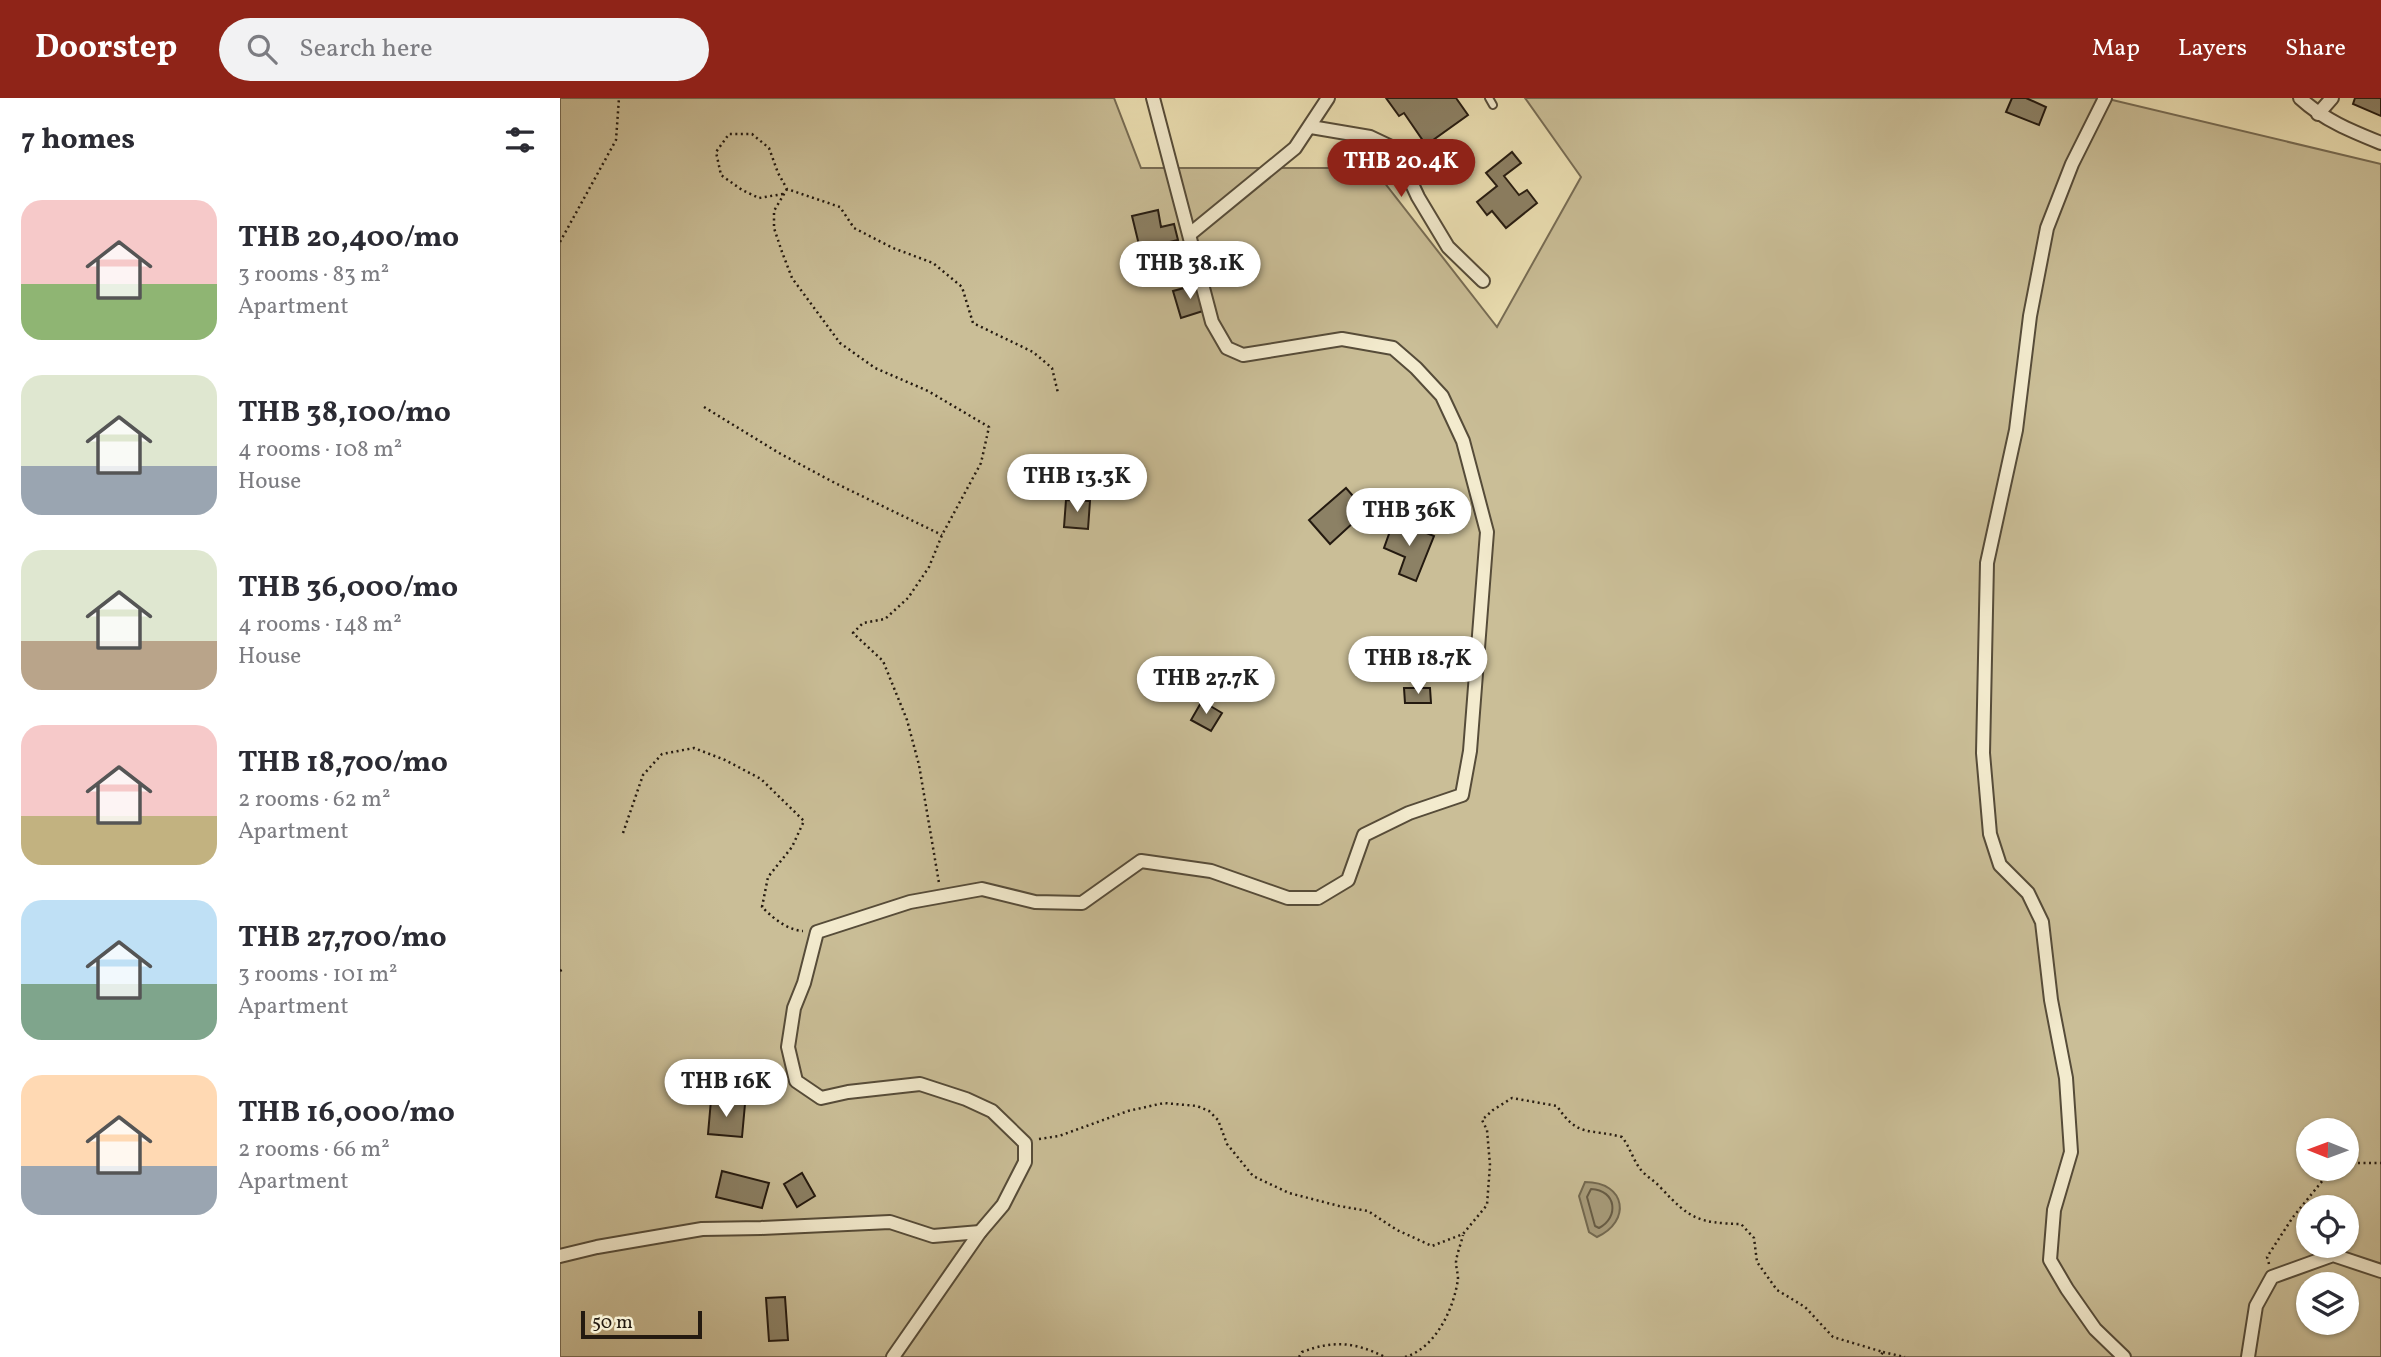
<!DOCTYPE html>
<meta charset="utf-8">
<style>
:root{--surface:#fff;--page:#f2f2f3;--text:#2b2b33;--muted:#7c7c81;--accent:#8f2418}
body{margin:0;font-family:Vollkorn,serif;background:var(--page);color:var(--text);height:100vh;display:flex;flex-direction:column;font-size:26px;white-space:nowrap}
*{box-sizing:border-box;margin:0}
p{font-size:23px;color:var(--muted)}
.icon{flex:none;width:38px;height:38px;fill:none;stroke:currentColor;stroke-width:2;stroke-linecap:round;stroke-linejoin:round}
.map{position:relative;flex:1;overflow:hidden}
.panel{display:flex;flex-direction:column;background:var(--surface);width:560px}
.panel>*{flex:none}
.needle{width:46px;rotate:271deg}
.tools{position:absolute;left:1736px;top:1020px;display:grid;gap:14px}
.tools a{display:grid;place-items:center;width:63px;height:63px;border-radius:50%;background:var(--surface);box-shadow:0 2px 5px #0004;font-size:35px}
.scale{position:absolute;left:21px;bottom:18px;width:121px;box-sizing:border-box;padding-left:7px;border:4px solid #241a10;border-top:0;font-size:19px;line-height:24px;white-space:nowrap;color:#241a10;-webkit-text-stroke:5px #f3ebce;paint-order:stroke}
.price{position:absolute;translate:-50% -60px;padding:0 16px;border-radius:24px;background:#fff;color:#222;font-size:23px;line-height:46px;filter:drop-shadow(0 2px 4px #0008)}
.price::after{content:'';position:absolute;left:50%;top:42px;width:21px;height:16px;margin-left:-10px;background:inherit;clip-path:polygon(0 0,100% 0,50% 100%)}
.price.active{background:var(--accent);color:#fff}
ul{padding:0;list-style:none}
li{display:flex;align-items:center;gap:21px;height:175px;padding:0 21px}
li span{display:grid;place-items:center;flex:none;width:196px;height:140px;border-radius:21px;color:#555}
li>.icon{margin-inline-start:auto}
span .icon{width:84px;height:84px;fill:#fffc;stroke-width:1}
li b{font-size:30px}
h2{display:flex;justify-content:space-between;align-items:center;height:84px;padding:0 21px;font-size:30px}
header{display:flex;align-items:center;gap:42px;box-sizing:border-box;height:98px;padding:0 35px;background:var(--accent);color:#fff}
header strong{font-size:33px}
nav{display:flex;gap:38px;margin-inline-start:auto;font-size:24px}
.search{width:490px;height:63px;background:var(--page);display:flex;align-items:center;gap:18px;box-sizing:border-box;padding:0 24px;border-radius:38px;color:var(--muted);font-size:26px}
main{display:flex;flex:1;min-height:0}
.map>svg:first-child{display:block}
</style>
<header>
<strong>Doorstep</strong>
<div class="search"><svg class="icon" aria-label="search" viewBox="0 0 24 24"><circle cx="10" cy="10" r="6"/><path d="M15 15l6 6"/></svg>Search here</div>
<nav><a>Map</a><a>Layers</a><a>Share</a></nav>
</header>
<main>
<section class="panel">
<h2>7 homes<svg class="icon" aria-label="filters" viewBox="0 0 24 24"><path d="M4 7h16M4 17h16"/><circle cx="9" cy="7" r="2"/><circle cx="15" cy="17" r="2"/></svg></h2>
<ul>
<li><span style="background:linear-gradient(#f6c9c9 60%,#8fb573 0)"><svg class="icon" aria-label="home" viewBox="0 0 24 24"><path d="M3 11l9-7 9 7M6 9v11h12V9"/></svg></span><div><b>THB 20,400/mo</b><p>3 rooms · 83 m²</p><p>Apartment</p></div></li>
<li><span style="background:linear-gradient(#dfe7d0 65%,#9aa5b1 0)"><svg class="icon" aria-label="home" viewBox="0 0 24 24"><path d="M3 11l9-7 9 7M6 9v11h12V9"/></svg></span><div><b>THB 38,100/mo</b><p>4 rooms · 108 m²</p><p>House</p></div></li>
<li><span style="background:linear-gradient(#dfe7d0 65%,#b9a48a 0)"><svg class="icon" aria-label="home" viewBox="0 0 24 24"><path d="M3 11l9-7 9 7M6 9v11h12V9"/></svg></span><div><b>THB 36,000/mo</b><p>4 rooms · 148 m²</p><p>House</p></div></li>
<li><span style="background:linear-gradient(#f6c9c9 65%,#c2b280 0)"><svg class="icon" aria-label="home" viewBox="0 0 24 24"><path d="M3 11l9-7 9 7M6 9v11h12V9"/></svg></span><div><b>THB 18,700/mo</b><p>2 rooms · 62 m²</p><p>Apartment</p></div></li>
<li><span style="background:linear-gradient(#bfe0f5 60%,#7fa58c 0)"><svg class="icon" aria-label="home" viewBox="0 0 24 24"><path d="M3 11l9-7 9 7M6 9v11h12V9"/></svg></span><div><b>THB 27,700/mo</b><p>3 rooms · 101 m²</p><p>Apartment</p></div></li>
<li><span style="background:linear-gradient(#ffd9b3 65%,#9aa5b1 0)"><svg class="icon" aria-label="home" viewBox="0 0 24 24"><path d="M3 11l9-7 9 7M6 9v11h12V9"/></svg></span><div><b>THB 16,000/mo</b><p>2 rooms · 66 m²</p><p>Apartment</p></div></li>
</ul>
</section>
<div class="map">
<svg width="1821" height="1259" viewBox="0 0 1821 1259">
<rect width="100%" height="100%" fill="#ece0b3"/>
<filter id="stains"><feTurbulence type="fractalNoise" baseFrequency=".00286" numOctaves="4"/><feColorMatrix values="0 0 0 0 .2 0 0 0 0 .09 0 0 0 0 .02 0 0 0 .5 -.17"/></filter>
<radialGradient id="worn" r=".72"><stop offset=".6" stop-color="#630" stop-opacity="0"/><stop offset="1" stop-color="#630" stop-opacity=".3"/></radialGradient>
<path fill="#cabe97" stroke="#776c54" stroke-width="2" fill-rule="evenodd" d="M 0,0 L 554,0 L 581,70 L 813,70 L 937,229 L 1021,79 L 965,0 L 1544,0 L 1821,66 L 1821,1259 L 0,1259 ZM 1748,1032 L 1787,1032 L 1787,1071 L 1748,1071 ZM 1748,1110 L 1787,1110 L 1787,1148 L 1748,1148 ZM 1748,1186 L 1787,1186 L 1787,1225 L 1748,1225 Z"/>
<path fill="#a89d7c" stroke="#736951" stroke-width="2" d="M 1025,1084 C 1067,1084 1071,1124 1037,1139 L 1029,1134 L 1019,1098 Z"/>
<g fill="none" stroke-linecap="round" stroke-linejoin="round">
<path stroke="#665c46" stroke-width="2" d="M 1031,1091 C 1057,1092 1059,1120 1039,1130 L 1035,1128 L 1027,1099 Z"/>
</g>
<g fill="#8c8165" stroke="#241a10" stroke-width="2">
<path d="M 826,0 L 896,0 L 908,17 L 866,47 L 844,15 L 839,18 Z"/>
<path d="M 1452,0 L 1466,0 L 1486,9 L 1479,27 L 1446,14 Z"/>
<path d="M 1795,0 L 1821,0 L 1821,18 L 1793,6 Z"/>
<path d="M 952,54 L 961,65 L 944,78 L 959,97 L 967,92 L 977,105 L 946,130 L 932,113 L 927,117 L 917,104 L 937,88 L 926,75 Z"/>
<path d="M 598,112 L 601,129 L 614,126 L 618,142 L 580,151 L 572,118 Z"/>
<path d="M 639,186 L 646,212 L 621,220 L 613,193 Z"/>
<path d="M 786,390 L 806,413 L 770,446 L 749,422 Z"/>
<path d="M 506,402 L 530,403 L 528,431 L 504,429 Z"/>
<path d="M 834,422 L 874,438 L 856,483 L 839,476 L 845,459 L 824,450 Z"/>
<path d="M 844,590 L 870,590 L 871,605 L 845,605 Z"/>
<path d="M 642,603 L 662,615 L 651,633 L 631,622 Z"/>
<path d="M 151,1002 L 185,1006 L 182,1039 L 148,1036 Z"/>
<path d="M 162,1073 L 209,1085 L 202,1110 L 156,1099 Z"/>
<path d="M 242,1075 L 255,1098 L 237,1109 L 224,1086 Z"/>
<path d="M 225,1199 L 228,1242 L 209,1243 L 206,1200 Z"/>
</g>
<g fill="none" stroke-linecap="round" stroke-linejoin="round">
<g stroke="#564c39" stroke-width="10">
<path id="service" d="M 929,0 L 933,7"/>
</g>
<g stroke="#564c39" stroke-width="16">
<g id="minor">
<path d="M 1545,0 L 1512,66 L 1487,130 L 1470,218 L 1456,332 L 1427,465 L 1423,655 L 1430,736 L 1440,767 L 1468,795 L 1482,824 L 1491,902 L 1506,980 L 1511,1054 L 1494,1112 L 1490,1162 L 1507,1191 L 1535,1231 L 1564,1259"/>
<path d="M 1740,0 C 1764,22 1791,33 1821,45"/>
<path d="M 1758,16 L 1772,0"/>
<path d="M 751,29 L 810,39 L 829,48 L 844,69 L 858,99 L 888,149 L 923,183"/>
<path d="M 630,136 L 735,50 L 768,0"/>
<path d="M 0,1158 L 37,1149 L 142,1131 L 201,1130 L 330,1124 L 373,1138 L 420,1134"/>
<path d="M 333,1259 L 420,1134 L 443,1107 L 465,1064 L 465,1045 L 432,1013 L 406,1001 L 360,986 L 288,994 L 261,1000 L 236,983 L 228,949 L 234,910 L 244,885 L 257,834 L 350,804 L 422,791 L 475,804 L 522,805 L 581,763 L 651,773 L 728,800 L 758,800 L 788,782 L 804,737 L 849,715 L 902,697 L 910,653 L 927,434 L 903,343 L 882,298 L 856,270 L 833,250 L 782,241 L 683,257 L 667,250 L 652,224 L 593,0"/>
<path d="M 1688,1259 L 1696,1208 L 1712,1179 L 1773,1157 L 1821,1173"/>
</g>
</g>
<g stroke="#241a10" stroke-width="2.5" stroke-dasharray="2 3.5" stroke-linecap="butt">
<path d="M 227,91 L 214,113 L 214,130 L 222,154 L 232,180 L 280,245 L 315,270 L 368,293 L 429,329 L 421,365 L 382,437 L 369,469 L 348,500 L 325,521 L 303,525 L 293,535 L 323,563 L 347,622 L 359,667 L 379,785"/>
<path d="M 223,96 L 199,100 L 182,92 L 161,77 L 156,54 L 169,36 L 192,36 L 209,50 L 218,75 L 227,91 L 280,109 L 294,130 L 333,150 L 373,165 L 402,189 L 413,225 L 473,254 L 492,270 L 498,295"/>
<path d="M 0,144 L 56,42 L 59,0"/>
<path d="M 144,309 L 219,355 L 275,385 L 382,437"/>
<path d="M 63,735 L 83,677 L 102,656 L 134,650 L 165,662 L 201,681 L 244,723 L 232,749 L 208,779 L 202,809 C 213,820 227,832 243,833"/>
<path d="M 0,873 L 3,871"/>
<path d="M 479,1041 L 499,1038 L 568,1013 L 604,1005 L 637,1008 L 649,1013 L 658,1022 L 667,1046 L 693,1078 L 729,1095 L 779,1108 L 808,1113 L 837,1132 L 872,1148 L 903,1136 L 927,1107 L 930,1067 L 927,1032 L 922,1022 L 933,1012 L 952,1000 L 997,1008 C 1018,1040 1028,1030 1062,1039 C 1070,1049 1073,1062 1081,1072 C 1087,1079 1095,1083 1101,1090 C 1130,1121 1138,1125 1181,1126 L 1194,1140 L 1197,1164 L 1217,1192 L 1245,1209 L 1273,1239 L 1323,1254 L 1320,1259"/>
<path d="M 1787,1065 L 1821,1065"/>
<path d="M 1709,1166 L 1707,1159 L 1733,1119 L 1772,1071"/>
<path d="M 1323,1254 L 1345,1259"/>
<path d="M 739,1259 L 742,1254 C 774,1242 794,1244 825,1259"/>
<path d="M 845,1259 C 876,1250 894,1210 898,1181 C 898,1175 896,1170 896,1164 C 897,1155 901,1146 903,1137"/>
</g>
<use href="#service" stroke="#f3ebce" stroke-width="6"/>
<use href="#minor" stroke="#f3ebce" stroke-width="12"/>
</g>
<rect width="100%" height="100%" filter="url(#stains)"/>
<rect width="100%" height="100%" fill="url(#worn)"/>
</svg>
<div class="tools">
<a><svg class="needle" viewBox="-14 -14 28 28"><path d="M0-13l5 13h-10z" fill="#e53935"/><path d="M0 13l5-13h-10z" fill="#7c7c81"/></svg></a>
<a><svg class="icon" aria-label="locate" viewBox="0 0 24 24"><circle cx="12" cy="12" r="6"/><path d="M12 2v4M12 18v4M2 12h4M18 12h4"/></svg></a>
<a><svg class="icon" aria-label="layers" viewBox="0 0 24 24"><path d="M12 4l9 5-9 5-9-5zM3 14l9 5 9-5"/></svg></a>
</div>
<div class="scale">50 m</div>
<b class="price active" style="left:841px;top:101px">THB 20.4K</b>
<b class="price" style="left:630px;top:203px">THB 38.1K</b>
<b class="price" style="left:517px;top:416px">THB 13.3K</b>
<b class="price" style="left:849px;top:450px">THB 36K</b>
<b class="price" style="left:858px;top:598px">THB 18.7K</b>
<b class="price" style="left:646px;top:618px">THB 27.7K</b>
<b class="price" style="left:166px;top:1021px">THB 16K</b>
</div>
</main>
